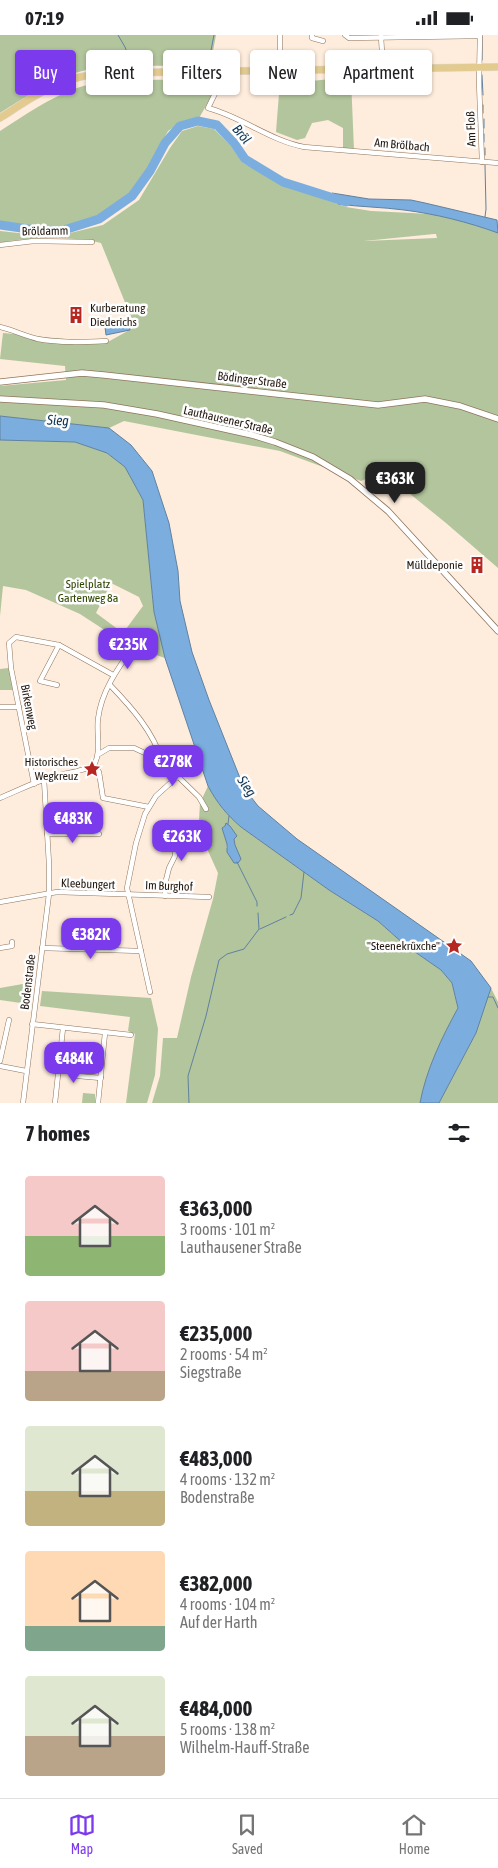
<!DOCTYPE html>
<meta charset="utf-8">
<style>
:root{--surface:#fff;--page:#f6f6f6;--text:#202124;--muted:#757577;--line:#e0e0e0;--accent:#7c3aed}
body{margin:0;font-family:"Asap Condensed",sans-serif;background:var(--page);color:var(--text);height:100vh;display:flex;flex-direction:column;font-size:19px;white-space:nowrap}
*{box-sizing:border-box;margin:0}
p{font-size:16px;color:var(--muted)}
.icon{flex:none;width:28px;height:28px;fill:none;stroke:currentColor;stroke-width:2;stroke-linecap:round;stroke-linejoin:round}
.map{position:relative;height:1068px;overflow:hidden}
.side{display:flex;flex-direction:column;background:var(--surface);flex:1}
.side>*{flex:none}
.guide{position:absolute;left:15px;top:15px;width:469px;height:45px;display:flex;gap:10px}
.price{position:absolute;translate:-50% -42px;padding:0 11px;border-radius:10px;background:var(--accent);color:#fff;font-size:16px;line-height:32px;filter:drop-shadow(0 1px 2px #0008)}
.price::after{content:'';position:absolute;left:50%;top:30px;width:15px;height:11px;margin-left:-8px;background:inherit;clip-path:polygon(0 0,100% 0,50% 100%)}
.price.active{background:#222;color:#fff}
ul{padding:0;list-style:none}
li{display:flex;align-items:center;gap:15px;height:125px;padding:0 25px}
li span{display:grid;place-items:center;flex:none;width:140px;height:100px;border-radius:5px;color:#555}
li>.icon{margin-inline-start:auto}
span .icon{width:60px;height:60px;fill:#fffc;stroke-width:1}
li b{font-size:21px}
h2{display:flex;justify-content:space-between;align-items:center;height:60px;padding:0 25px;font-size:21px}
.chip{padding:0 18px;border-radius:5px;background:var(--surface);box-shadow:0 1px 4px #0004;font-size:18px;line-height:45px}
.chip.active{background:var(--accent);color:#fff}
.status{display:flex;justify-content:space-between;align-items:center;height:35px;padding:0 25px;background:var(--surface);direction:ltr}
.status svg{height:14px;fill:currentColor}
.tabs{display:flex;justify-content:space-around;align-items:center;height:70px;border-top:1px solid var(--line);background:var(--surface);font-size:14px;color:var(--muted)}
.tabs a{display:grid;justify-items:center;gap:2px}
.tabs .active{color:var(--accent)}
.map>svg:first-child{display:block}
</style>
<div class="status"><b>07:19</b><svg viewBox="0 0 49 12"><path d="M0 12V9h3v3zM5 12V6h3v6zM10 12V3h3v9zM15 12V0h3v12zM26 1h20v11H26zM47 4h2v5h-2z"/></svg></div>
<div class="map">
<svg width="498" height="1068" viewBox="0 0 498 1068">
<rect width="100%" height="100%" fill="#feecdc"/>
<g fill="#b2c59c" fill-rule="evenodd">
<path d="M 0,0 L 216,0 L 210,32 C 171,32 110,27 75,38 C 48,47 24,63 0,78 Z"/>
<path d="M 184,44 L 221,45 L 199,83 L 180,88 L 168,96 L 147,135 L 130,160 L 100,182 L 62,194 L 0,188 L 0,96 C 25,80 49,63 77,53 C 106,43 152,46 184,44 Z"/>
<path d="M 331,44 L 351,44 L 354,115 L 343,114 L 343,93 L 328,85 L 312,88 L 305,103 L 297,105 L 276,97 L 280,46 L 301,47 Z"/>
<path d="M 198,91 L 214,94 L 230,110 L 243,128 L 282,149 L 346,172 L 371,176 L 430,179 L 469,188 L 498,198 L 498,533 L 446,488 L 383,437 L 361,446 L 280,416 L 124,386 L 109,393 L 0,381 L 0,351 L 66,345 L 65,331 L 0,324 L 3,298 L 106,308 L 135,292 L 101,208 C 74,201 27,202 0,208 L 0,196 L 36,200 L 62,200 L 103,190 L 139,165 L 170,113 L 182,96 ZM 434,199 L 436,199 L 437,203 L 364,206 Z"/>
<path d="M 0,405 L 75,407 L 107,418 L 125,432 L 143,465 L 154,577 L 165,623 L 129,611 L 80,579 L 26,555 L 3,551 L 0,581 ZM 111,548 L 139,562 L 143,571 L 123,598 L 96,578 Z"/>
<path d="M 9,633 L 13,655 L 0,655 L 0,634 Z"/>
<path d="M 208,751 C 217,768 227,780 241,792 L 329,855 L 378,886 L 405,910 L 441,935 L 452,948 L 458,973 C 442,1002 426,1035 420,1068 L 152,1068 L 160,1041 L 163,1003 L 177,1003 L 191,942 L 213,864 L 218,838 L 204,807 L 199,786 L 200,768 ZM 225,791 L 234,804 L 235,810 L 226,813 L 227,809 L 222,793 Z"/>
<path d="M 34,947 L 34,951 L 30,954 L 28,969 L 0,965 L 0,953 Z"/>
<path d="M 491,953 L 498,967 L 498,1068 L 439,1068 L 476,998 Z"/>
<path d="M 42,956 L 151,963 L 158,994 L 155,1040 L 147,1068 L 126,1068 L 135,999 L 128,996 L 130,982 L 40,971 Z"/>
<path d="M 83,1058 L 95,1059 L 95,1068 L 82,1068 Z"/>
</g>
<g fill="#7baede" stroke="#6181a0">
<path d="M 332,158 L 369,164 L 411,165 L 425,168 L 497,185 L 498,198 C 468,187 436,179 404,175 C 382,172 360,172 338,169 Z"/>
<path d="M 125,287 L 130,288 L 130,295 L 106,300 L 105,292 L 108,289 L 117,290 Z"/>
<path d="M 0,381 L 109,393 L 131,410 L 152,436 L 169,488 L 178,536 L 180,566 L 192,617 L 209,665 L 244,753 L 258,771 L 297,804 L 471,926 L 491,953 L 476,998 L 439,1068 L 420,1068 C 426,1035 442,1002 458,973 L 452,948 L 441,935 L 405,910 L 378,886 L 329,855 L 241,792 C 227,780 217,768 208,751 L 165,623 L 154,577 L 143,465 L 125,432 L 107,418 L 75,407 L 0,405 Z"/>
<path d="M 226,788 L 230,791 L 237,801 L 234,804 L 235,810 L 241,824 L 238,828 L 234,828 L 227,817 L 227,809 L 222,793 L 225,791 Z"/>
</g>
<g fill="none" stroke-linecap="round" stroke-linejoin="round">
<g stroke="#6181a0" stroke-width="1">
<path d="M 118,0 L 125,12 L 133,33"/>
<path d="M 482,25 L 482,0"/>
<path d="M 208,31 L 214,0"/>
<path d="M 482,40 L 483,60"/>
<path d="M 483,70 L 483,78"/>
<path d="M 484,84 L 484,93"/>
<path d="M 484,99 L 484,107"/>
<path d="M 485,113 L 485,120"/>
<path d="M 485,182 L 486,174 L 485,130"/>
<path d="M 228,789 L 229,781"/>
<path d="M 237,827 L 257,867 L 257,871"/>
<path d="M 290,880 L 293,879 L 301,863 L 304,837"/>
<path d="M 260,894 L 286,882"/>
<path d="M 488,962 L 493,962 L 498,973"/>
<path d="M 189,1068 L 188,1041 L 206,981 L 219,925 L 227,919 L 244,914 L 259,894 L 258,878"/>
</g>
<path stroke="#7baede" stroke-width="9" d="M 0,190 L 35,195 L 61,196 L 99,184 L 132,161 L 150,136 L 165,108 L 180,91 L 198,86 L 217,90 L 234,108 L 245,124 L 283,147 L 346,167"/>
<g stroke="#8f755c" stroke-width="5.5">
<g id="minor">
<path d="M 312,0 L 312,3 L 323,6"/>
<path d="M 345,0 L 349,3 L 480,1"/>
<path d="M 480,0 L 479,47 L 482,127"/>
<path d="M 381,1 L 383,34"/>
<path d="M 280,26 L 280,0"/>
<path d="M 226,36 L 208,73 C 242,82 269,105 304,112 L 498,128"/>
<path d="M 0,210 L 34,206 L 92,207"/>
<path d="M 0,292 C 13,295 25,301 38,304 C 60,308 84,307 106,306"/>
<path d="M 57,650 L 40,646 L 59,610"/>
<path d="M 110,650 C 131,672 153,696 162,726"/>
<path d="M 0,672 L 19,672"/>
<path d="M 99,719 L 109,713 L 134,713 L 162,726 L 199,762 L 206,774"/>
<path d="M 94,730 L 99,737 L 103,763 L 149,772"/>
<path d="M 34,749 L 11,633 L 9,608 L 16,602 L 59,610 L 113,640"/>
<path d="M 0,763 C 17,756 34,747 52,742 C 67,737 79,738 94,730 C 102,715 96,700 98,684 C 101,657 118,633 133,612"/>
<path d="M 47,799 L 99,799"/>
<path d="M 165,861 L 166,845 L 169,833 L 175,821 L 177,792"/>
<path d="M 0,867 L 57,857 L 209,862"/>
<path d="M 0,913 L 12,911 L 12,907"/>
<path d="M 42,913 L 141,916"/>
<path d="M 150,957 L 127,853 L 136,808 L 145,779 L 156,761 L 177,742"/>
<path d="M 32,989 L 131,1000"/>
<path d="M 0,1026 L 9,985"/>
<path d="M 59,1026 L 79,1028 L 78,1041 L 101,1043"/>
<path d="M 0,1031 L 26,1036"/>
<path d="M 23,1068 L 49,859 L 49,829 L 44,744"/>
<path d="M 55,1068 L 63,993"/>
<path d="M 98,1068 L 105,998"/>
</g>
</g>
<g stroke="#8f755c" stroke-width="7">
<g id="tertiary">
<path d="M 0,347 L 82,338 L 104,340 L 378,370 L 425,364 L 460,371 L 498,384"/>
<path d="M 0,364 L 104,370 L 157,379 L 252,400 L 275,407 L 313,422 L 350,444 L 388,476 L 498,596"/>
</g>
</g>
<g stroke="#dcdad9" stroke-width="8">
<path id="primary" d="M 0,83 C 25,67 50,49 80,42 C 88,40 98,39 107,38 L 498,32"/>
</g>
<use href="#minor" stroke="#fff" stroke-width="4.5"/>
<use href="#tertiary" stroke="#fff" stroke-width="5.5"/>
<use href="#primary" stroke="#e3cb90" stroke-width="7"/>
</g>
<defs>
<g id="building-bare" transform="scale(1.35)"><path d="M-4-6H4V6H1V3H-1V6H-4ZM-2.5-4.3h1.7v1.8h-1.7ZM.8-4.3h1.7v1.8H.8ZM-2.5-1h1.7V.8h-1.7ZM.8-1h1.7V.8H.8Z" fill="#b62722" stroke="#fdfdfd" stroke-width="2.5" paint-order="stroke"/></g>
<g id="sight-bare" transform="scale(1.35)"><path d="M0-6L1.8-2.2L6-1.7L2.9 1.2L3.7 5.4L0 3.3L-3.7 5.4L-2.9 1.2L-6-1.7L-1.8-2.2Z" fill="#b62722" stroke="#fdfdfd" stroke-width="2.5" paint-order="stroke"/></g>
</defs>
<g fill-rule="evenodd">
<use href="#building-bare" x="76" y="280"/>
<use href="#building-bare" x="477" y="530"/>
<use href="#sight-bare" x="92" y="734"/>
<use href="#sight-bare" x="454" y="911"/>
</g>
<g text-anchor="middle" stroke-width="5" stroke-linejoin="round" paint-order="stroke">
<g font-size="12" fill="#23180f" stroke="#fdfdfd">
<text transform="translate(471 94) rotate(-92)" y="4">Am Floß</text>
<text transform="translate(402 110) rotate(5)" y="4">Am Brölbach</text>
<text transform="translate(45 196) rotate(-1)" y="4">Bröldamm</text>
<text transform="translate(252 345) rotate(7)" y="4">Bödinger Straße</text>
<text transform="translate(228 385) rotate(13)" y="4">Lauthausener Straße</text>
<text transform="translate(29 672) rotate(79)" y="4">Birkenweg</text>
<text transform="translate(88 849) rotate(2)" y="4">Kleebungert</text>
<text transform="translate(169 851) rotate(2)" y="4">Im Burghof</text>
<text transform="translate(28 947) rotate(-83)" y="4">Bodenstraße</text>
</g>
<g font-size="12" fill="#23180f" stroke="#fdfdfd" text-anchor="end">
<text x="90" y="277" text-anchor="start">Kurberatung<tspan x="90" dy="14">Diederichs</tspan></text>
<text x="463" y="534">Mülldeponie</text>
<text x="78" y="731">Historisches<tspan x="78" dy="14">Wegkreuz</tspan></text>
<text x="440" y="915">"Steenekrüxche"</text>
</g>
<g font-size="12" fill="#2f4600" stroke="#fdfdfd">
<text x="88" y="553">Spielplatz<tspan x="88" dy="14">Gartenweg 8a</tspan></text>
</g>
<g font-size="14" font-style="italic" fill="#0d3453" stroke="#fdfdfd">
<text transform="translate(242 99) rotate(51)" y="5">Bröl</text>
<text transform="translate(58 385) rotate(3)" y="5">Sieg</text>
<text transform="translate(247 751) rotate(55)" y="5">Sieg</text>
</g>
</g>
</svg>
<b class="price active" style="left:395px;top:469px">€363K</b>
<b class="price" style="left:128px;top:635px">€235K</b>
<b class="price" style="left:173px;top:752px">€278K</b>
<b class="price" style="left:73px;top:809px">€483K</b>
<b class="price" style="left:182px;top:827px">€263K</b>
<b class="price" style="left:91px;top:925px">€382K</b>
<b class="price" style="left:74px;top:1049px">€484K</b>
<div class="guide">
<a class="chip active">Buy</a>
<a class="chip">Rent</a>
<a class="chip">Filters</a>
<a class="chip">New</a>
<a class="chip">Apartment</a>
</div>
</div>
<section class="side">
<h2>7 homes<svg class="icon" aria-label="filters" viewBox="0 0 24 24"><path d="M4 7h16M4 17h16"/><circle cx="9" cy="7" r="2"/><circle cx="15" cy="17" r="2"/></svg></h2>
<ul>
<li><span style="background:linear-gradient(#f6c9c9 60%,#8fb573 0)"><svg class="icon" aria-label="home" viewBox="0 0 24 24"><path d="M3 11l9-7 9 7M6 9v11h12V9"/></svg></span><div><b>€363,000</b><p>3 rooms · 101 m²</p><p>Lauthausener Straße</p></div></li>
<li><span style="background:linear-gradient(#f6c9c9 70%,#b9a48a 0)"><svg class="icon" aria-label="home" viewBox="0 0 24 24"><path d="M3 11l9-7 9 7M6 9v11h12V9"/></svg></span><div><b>€235,000</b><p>2 rooms · 54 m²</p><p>Siegstraße</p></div></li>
<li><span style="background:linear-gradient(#dfe7d0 65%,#c2b280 0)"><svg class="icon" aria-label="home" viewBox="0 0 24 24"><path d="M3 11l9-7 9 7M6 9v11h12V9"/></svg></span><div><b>€483,000</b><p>4 rooms · 132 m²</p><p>Bodenstraße</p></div></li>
<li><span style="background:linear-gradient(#ffd9b3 75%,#7fa58c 0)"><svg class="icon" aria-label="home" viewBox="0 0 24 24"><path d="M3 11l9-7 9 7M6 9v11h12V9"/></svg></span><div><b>€382,000</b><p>4 rooms · 104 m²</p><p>Auf der Harth</p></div></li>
<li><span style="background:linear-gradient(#dfe7d0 60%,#b9a48a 0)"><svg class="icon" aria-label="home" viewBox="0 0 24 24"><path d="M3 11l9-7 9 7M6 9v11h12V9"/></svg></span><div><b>€484,000</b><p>5 rooms · 138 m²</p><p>Wilhelm-Hauff-Straße</p></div></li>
</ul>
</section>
<nav class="tabs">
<a class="active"><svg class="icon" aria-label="map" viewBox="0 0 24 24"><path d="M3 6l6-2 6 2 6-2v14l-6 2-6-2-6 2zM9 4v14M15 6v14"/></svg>Map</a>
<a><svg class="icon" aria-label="saved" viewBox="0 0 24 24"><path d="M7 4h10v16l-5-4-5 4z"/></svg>Saved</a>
<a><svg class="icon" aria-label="home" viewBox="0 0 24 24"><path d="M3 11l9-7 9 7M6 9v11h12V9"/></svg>Home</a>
</nav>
